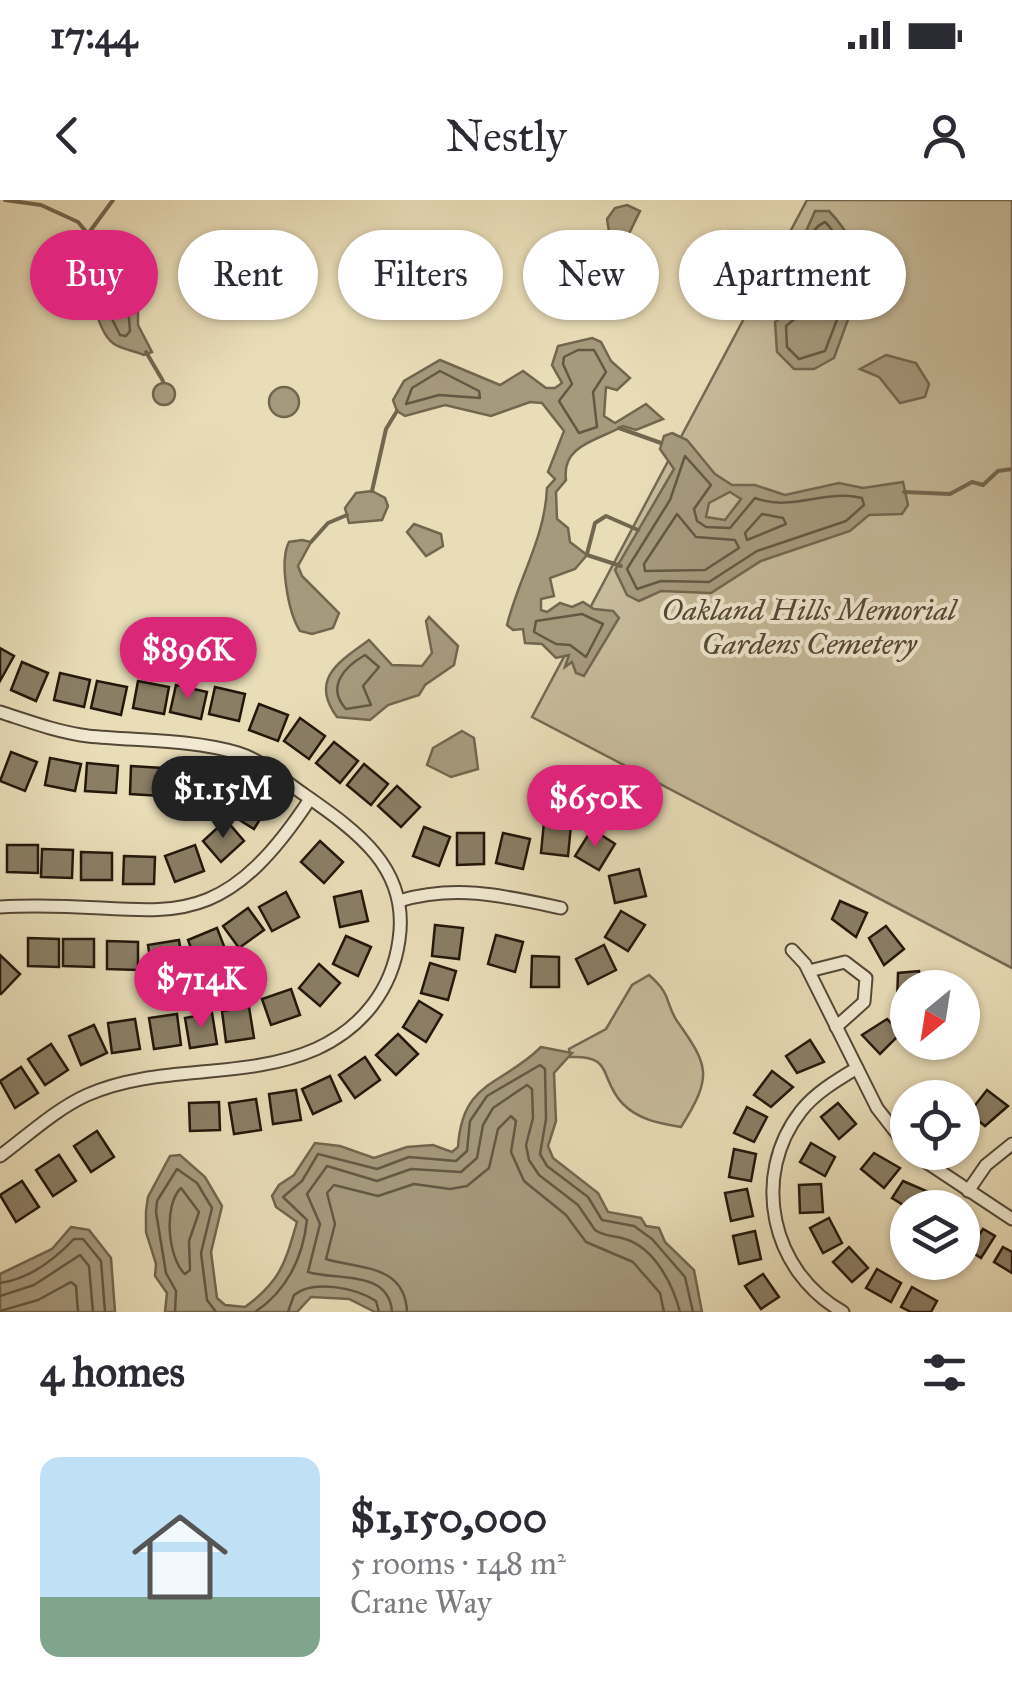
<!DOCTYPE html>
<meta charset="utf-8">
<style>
:root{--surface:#fff;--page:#f2f2f3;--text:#2b2b33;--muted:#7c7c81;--accent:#db2777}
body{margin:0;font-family:"IM FELL Great Primer",serif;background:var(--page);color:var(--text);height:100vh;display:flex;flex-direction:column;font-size:38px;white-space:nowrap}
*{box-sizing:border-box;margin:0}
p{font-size:32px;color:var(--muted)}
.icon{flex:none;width:55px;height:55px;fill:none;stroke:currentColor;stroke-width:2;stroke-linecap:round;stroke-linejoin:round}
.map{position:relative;height:1112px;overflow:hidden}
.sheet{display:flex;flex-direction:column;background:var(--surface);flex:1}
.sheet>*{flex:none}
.guide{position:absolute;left:30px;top:30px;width:952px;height:90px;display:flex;gap:20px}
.needle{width:65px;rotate:210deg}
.controls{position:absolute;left:890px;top:770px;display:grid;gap:20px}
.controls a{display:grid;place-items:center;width:90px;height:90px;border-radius:50%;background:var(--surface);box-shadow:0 2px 8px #0004;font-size:50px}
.price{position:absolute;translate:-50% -85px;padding:0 22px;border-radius:35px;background:var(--accent);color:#fff;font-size:32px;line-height:65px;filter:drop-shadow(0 2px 5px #0008)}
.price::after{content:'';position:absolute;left:50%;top:60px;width:30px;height:22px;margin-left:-15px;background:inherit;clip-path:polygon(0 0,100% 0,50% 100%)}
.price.active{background:#222;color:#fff}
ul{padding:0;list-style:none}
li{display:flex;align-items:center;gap:30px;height:250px;padding:0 40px}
li span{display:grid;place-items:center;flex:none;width:280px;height:200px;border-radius:20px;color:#555}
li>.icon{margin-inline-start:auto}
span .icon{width:120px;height:120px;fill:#fffc;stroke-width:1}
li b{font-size:42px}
h2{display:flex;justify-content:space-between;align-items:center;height:120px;padding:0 40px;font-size:42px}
.tag{padding:0 35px;border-radius:45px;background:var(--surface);box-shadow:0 2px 8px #0004;font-size:35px;line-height:90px}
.tag.active{background:var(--accent);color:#fff}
.status{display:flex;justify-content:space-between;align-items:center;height:70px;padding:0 50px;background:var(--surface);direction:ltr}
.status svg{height:28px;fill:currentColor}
header{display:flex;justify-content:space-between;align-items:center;height:130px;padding:0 40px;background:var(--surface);font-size:45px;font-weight:600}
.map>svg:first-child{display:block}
</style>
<div class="status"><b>17:44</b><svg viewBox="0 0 49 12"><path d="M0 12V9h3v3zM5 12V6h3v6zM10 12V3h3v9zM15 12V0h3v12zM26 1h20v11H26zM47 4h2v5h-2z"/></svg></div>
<header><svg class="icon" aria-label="back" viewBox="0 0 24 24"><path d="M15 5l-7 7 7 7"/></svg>Nestly<svg class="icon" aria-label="person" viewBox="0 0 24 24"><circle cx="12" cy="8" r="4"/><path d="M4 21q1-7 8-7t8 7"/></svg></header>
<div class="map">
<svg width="1012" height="1112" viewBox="0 0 1012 1112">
<rect width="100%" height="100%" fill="#e9ddb8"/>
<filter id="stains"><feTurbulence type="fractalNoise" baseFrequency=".002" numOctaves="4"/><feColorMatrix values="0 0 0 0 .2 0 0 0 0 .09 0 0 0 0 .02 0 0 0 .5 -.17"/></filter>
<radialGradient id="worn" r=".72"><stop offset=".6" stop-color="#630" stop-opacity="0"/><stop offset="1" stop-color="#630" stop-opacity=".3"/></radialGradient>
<g fill="#c7bb9b" stroke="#756953" stroke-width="2.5">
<path d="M 807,0 L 1012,0 L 1012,768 L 532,517 Z"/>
<path d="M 649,775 C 673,796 664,801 677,821 C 709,866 713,876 681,927 C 659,923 639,920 623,904 C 598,878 615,855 570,857 L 569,849 L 606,829 L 632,785 Z"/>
</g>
<g fill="#a69a7d" stroke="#72664f" stroke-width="2.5" fill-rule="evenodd">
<path d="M 627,5 L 640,11 L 623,46 L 591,75 L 588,63 L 603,55 L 611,44 L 607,19 L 615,8 Z"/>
<path d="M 815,11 L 829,11 C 847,29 871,72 868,97 L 850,114 L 834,158 L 814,169 L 794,169 L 777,152 L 775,122 L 810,95 L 811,83 L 799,47 Z"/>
<path d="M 101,57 L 126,60 L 138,87 L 138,125 L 152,152 L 144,155 C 135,151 121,149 114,144 C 95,131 85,76 101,57 Z"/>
<path d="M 592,138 L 601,142 L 611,161 L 630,178 L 617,190 L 606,187 L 604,216 L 615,223 L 646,204 L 663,219 L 636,230 L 623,226 C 600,240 561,244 566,280 L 556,292 L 557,319 L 568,328 L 570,342 L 587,355 L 575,369 L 550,378 L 554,396 L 541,399 L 541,410 L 547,412 L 560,403 L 572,407 L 583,402 L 594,409 L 613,411 L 619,418 L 584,476 L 576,473 L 572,462 L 565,467 L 569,455 L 556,458 L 542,444 L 525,443 L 523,429 L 513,430 L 507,425 C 519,377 545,338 547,288 L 555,279 L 548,272 L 564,231 L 542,203 L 530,202 L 491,216 L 445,205 L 405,216 L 397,211 L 393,200 L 404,181 L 440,160 L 500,185 L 523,171 L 546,188 L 555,188 L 562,183 L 552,165 L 558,146 Z"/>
<path d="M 886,155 L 916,163 L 929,184 L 925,197 L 900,203 L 879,177 L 860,169 Z"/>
<circle cx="164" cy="194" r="11"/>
<circle cx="284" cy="202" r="15"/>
<path d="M 672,233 L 687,240 L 715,274 L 732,285 L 755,285 L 785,295 L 839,283 L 863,288 L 903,282 L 908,305 L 902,314 L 869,315 L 850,331 L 761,361 L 711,393 L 661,391 L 639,401 L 627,395 L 615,370 L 674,269 L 660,249 L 664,236 ZM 730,292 L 741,299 L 725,320 L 706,317 L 709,303 Z"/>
<path d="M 372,291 L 385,298 L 388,306 L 382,320 L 349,323 L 345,308 L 356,293 Z"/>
<path d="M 414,324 L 441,334 L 443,346 L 426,356 L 407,332 Z"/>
<path d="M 302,340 L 311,342 L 298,366 L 302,376 L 339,413 L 333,428 L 312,434 L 300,431 C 288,412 279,361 289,342 Z"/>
<path d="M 429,417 L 458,446 L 454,465 L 425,485 L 419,495 L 388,505 L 370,520 L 337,517 C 308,478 342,460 369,440 L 392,465 L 422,466 L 432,453 L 426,421 Z"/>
<path d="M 462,531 L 474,538 L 478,569 L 451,577 L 427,565 L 433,548 Z"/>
<path d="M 541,847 L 572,853 L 554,873 L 556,921 L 548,946 L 553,958 L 598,993 L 608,1012 L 641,1018 L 646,1026 L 659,1028 L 665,1042 L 694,1070 L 702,1112 L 375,1112 L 349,1099 L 311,1097 L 297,1112 L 165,1112 L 167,1093 L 155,1076 L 156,1064 L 146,1032 L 146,1011 L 148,997 L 170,956 L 180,955 L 205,977 L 222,1006 L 211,1052 L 217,1098 L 225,1105 L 245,1107 C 281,1081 285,1063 297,1022 L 276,1007 L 272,996 L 279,985 L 294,975 L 315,943 L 340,946 L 374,958 L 407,947 L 433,945 L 452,952 L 458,947 C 462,880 502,886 541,847 Z"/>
<path d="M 71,1027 L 89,1030 L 111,1058 L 115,1112 L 0,1112 L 0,1074 L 52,1049 Z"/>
</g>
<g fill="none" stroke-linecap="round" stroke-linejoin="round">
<g stroke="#645844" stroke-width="2.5">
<path d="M 825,22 C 836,32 860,77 858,91 L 841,109 L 825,151 L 799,159 L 787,147 L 786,126 L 819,99 C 824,74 794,36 825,22 Z"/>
<path d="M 105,69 L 120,69 L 125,75 L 130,131 L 126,136 L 120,135 C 110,115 96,91 105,69 Z"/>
<path d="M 578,150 L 594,150 L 606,172 L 593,192 L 597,227 L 579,233 L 559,201 L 572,184 L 563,164 L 564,157 Z"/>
<path d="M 440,171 L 479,191 L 480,198 L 439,195 L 406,204 L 412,188 Z"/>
<path d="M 685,256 L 711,285 L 694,309 L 697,321 L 706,327 L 730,328 L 755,298 C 792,312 824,289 862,298 L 864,305 L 846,321 L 757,351 L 709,382 L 661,381 L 637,389 L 627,369 L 670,300 Z"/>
<path d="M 677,314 L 696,337 L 735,340 L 739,348 L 705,370 L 645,371 L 644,364 Z"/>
<path d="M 762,314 L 783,318 L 786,324 L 747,340 L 745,333 Z"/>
<path d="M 582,414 L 603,424 L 586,457 L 570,445 L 556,444 L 534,432 L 536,421 Z"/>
<path d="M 365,455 L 379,467 L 363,486 L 371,505 L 346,509 C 326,487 344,467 365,455 Z"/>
<path d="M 181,988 L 199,1012 L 189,1041 L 190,1070 L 185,1074 C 168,1059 163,1005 181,988 Z"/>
<path d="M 0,1083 C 30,1079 54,1060 74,1039 L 83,1039 L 101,1061 L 105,1112"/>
<path d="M 0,1096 L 34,1085 L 80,1055 L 89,1066 L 93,1112"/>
<path d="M 0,1111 L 38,1100 L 71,1082 L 76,1086 L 78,1112"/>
<path d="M 175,1112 L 176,1091 L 166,1073 L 156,1012 L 157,1001 L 177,969 L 197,983 L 212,1008 L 201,1053 L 207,1100 L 216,1112"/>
<path d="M 255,1112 C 287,1091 303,1057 307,1020 L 283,997 L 302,981 L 318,954 L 377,969 L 409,957 L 456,961 L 467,951 L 470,921 L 487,896 L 540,865 L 545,869 L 546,919 L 540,954 L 547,966 L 588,997 L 602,1020 L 634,1026 L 652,1039 L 685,1077 L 693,1112"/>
<path d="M 288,1112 L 294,1095 C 313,1079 356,1088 376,1101 L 379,1112"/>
<path d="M 392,1112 C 389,1069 336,1081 308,1072 L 320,1024 L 307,994 L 327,966 L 377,981 L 411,969 L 461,972 L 477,958 L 483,925 L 493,908 L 527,885 L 532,889 L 533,918 L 526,945 L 529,960 L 539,975 L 578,1005 L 595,1030 C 605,1037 614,1035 625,1039 C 655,1048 673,1085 680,1112"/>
<path d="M 407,1112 C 405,1064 359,1069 326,1059 L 335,1024 L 327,993 L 334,985 L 378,996 L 414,984 L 450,989 L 467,986 L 489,968 L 498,929 L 511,916 L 516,921 L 511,952 L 524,981 L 566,1015 L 586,1042 L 633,1062 L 660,1093 L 664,1112"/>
</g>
<g stroke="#72664f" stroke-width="4">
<path d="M 5,0 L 41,5 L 78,22 L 88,34 C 106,35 114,44 117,62"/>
<path d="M 88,34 L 113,0"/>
<path d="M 146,152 L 163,181"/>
<path d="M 619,228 L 661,243"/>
<path d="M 372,291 L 386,229 L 397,211"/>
<path d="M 904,292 L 950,294 L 972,282 L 983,285 L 998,271 L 1012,269"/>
<path d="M 311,342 L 328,323 L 347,315"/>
<path d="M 587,354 L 595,323 L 606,316 L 638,330"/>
<path d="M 587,355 L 621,366"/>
</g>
</g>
<g fill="#8a7e65" stroke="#23170b" stroke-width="2.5">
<path d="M 0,448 L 14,456 L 0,481 Z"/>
<path d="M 22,462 L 48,473 L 36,501 L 11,490 Z"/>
<path d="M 60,473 L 90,480 L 84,507 L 54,500 Z"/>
<path d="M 97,481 L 127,487 L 121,515 L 91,508 Z"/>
<path d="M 138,481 L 169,487 L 164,514 L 133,508 Z"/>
<path d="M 176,485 L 207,492 L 201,519 L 170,512 Z"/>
<path d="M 215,487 L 245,494 L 239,521 L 209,514 Z"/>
<path d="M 259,504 L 288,515 L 278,541 L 249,530 Z"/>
<path d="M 300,518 L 325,536 L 309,559 L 284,541 Z"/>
<path d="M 334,542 L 358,561 L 340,583 L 316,563 Z"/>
<path d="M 11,552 L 37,562 L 25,591 L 0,581 Z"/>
<path d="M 50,558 L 81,564 L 75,591 L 45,585 Z"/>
<path d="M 87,563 L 118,566 L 116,593 L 85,591 Z"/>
<path d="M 364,564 L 388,584 L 371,605 L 347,585 Z"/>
<path d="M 131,566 L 162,568 L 161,596 L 130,594 Z"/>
<path d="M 201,570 L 202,598 L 171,599 L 170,571 Z"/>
<path d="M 397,586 L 420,607 L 401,627 L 378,606 Z"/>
<path d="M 246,588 L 270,603 L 254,629 L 230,614 Z"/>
<path d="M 226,620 L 244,641 L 221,662 L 203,641 Z"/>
<path d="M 544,622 L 571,625 L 568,656 L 541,653 Z"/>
<path d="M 424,627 L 450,637 L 439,666 L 413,656 Z"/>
<path d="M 592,629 L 615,644 L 599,670 L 575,656 Z"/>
<path d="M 457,633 L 484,633 L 484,664 L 457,665 Z"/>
<path d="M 503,633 L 530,639 L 523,669 L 496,663 Z"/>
<path d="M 320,641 L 343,662 L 324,683 L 301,662 Z"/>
<path d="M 7,645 L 38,645 L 38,673 L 7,672 Z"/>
<path d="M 195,645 L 204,671 L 175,682 L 165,656 Z"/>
<path d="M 42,649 L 73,650 L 72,678 L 41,677 Z"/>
<path d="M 81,652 L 112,653 L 112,680 L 81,680 Z"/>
<path d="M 124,656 L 155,657 L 154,684 L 123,684 Z"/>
<path d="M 639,669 L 646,696 L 615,703 L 609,676 Z"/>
<path d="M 361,691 L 368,721 L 340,727 L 334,697 Z"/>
<path d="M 286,692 L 299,717 L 272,731 L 259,707 Z"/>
<path d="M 840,701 L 867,713 L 856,737 L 832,719 Z"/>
<path d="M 248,708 L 264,730 L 239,748 L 223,726 Z"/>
<path d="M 621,711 L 645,725 L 628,751 L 605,737 Z"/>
<path d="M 435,725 L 463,728 L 459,759 L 432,756 Z"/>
<path d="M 886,726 L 904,749 L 884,765 L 869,738 Z"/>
<path d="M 217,728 L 227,754 L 198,766 L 188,740 Z"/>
<path d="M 496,735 L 523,742 L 515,772 L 488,764 Z"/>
<path d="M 346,736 L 371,747 L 358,776 L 333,764 Z"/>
<path d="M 28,738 L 59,739 L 59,767 L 28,766 Z"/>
<path d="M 63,739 L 94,739 L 94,767 L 63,766 Z"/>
<path d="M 179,740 L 183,767 L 152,772 L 148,745 Z"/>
<path d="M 107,741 L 138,742 L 138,770 L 107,769 Z"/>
<path d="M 604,745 L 616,770 L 588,784 L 576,759 Z"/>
<path d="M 0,755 L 20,774 L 1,794 L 0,793 Z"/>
<path d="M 532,756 L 559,757 L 559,787 L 531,787 Z"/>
<path d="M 430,763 L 456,771 L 448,800 L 421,793 Z"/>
<path d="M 319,764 L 340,783 L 320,806 L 299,788 Z"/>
<path d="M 919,771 L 921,788 L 908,788 L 908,802 L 897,803 L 898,773 Z"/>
<path d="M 291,789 L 300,815 L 271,825 L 262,799 Z"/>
<path d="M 419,801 L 442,815 L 426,842 L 403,827 Z"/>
<path d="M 249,807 L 254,838 L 226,842 L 222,811 Z"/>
<path d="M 212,813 L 217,844 L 190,848 L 185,818 Z"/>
<path d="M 177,814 L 181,845 L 154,849 L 149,818 Z"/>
<path d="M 135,819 L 140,849 L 112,853 L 108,823 Z"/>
<path d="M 887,819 L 901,833 L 880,854 L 862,835 Z"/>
<path d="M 94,825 L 107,853 L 81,865 L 69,836 Z"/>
<path d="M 398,834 L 418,854 L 396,875 L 376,855 Z"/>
<path d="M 810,840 L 824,862 L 797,873 L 786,856 Z"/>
<path d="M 51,844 L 68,870 L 45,885 L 28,859 Z"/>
<path d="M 365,857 L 380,880 L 355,898 L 339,875 Z"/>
<path d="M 21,867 L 38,893 L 15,908 L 0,881 Z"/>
<path d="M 772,871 L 793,887 L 771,907 L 754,895 Z"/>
<path d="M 330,876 L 341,901 L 313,914 L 302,889 Z"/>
<path d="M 296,890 L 301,920 L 273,924 L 269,894 Z"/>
<path d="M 987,890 L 1008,906 L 985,926 L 969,913 Z"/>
<path d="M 256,899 L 261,930 L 234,934 L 229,903 Z"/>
<path d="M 219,902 L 220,930 L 190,931 L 189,903 Z"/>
<path d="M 838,903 L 856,924 L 839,939 L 821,917 Z"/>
<path d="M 747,907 L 767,917 L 754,942 L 734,933 Z"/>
<path d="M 962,922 L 975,931 L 967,942 L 962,939 Z"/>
<path d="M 97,931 L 114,957 L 91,972 L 74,946 Z"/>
<path d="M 811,943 L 835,957 L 825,976 L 800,962 Z"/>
<path d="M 734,949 L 756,954 L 751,981 L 729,977 Z"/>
<path d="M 874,953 L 900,968 L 884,988 L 861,969 Z"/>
<path d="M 59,955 L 76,981 L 53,996 L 36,970 Z"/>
<path d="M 22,981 L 39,1007 L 16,1022 L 0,995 Z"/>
<path d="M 903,981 L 931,993 L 921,1008 L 908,1008 L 892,998 Z"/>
<path d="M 821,984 L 823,1012 L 800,1013 L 799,985 Z"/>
<path d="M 747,989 L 753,1016 L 731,1021 L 725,993 Z"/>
<path d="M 829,1018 L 842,1043 L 823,1053 L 810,1028 Z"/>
<path d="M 969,1029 L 979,1035 L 983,1029 L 995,1036 L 981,1058 L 962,1046 Z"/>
<path d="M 755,1031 L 761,1059 L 739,1064 L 733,1036 Z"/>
<path d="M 849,1047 L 868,1068 L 852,1082 L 833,1062 Z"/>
<path d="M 1003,1047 L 1012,1052 L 1012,1073 L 994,1062 Z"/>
<path d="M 877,1069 L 901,1083 L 891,1102 L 866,1088 Z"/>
<path d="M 763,1074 L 779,1097 L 761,1109 L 745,1086 Z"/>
<path d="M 912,1087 L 937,1101 L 931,1112 L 911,1112 L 901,1107 Z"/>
</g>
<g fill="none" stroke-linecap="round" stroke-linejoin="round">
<g stroke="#544836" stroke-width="15">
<g id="minor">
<path d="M 0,512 C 28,521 57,532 88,536 C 137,541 190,539 238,553 C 261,560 282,579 302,593 C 355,630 410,667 399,740 C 392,790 362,828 316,849 C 243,881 159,863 87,895 C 56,909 27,936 0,956"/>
<path d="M 399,701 C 456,684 505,696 561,708"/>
<path d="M 0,707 C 155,697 207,756 310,599"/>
<path d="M 792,750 L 805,764 L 877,908 L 908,948"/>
<path d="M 809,771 L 845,762 L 866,778 L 864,802 L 836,827"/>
<path d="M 911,952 L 1012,1019"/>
<path d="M 968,991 L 986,965 L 1012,944"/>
<path d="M 843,1112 C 771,1072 750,976 801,911 C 815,893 837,880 857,868"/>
</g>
</g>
<use href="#minor" stroke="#f1e9d1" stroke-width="11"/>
</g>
<g text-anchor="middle" stroke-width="8" stroke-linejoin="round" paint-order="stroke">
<g font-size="30" font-style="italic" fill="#544836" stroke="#f1e9d1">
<text x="809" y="420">Oakland Hills Memorial<tspan x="809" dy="34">Gardens Cemetery</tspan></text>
</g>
</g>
<rect width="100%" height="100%" filter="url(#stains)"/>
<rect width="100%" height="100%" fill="url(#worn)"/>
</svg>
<div class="controls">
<a><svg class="needle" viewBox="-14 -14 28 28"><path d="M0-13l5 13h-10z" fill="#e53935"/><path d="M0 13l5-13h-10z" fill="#7c7c81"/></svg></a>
<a><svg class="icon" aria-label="locate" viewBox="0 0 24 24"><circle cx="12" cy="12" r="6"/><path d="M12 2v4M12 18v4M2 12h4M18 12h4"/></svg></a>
<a><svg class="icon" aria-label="layers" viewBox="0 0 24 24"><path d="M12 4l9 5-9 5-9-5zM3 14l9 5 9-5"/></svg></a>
</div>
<b class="price" style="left:188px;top:502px">$896K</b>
<b class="price active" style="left:223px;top:641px">$1.15M</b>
<b class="price" style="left:595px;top:650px">$650K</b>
<b class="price" style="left:201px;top:831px">$714K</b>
<div class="guide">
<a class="tag active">Buy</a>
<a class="tag">Rent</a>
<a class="tag">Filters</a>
<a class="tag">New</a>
<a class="tag">Apartment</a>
</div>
</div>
<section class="sheet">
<h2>4 homes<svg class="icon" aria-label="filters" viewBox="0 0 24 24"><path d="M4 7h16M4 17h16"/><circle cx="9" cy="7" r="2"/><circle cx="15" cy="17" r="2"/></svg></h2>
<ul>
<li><span style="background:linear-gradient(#bfe0f5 70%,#7fa58c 0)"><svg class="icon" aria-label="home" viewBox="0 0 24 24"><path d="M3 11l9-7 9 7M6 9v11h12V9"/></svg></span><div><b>$1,150,000</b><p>5 rooms · 148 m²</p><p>Crane Way</p></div></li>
</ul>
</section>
